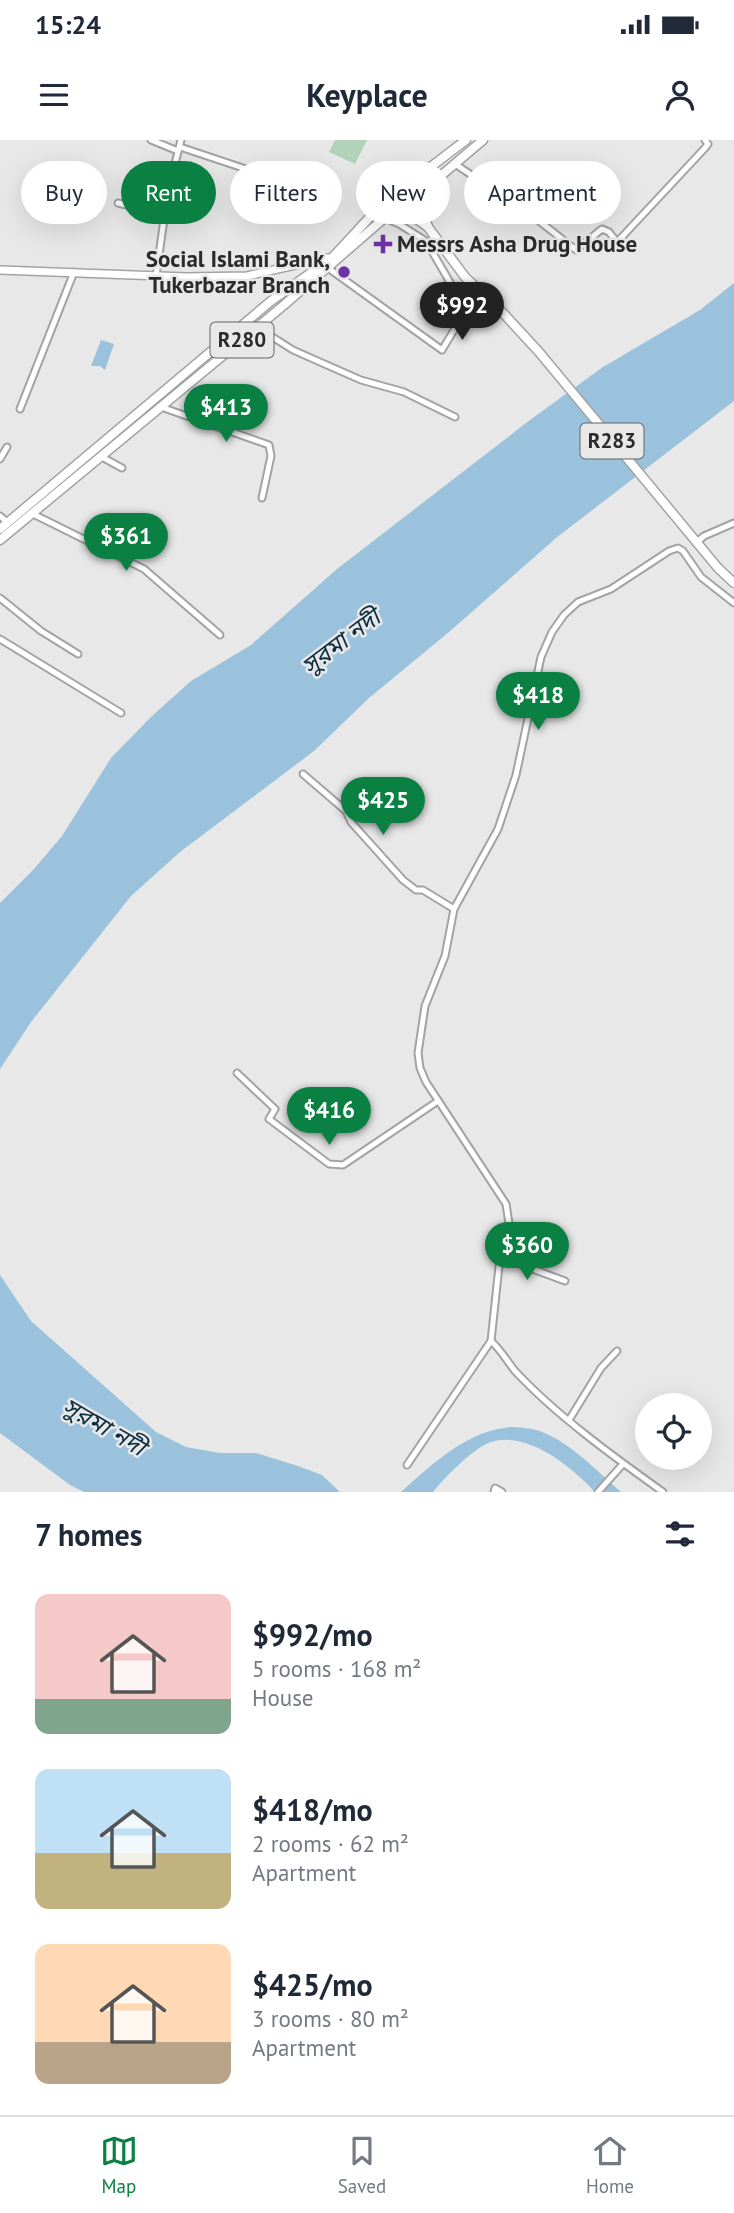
<!DOCTYPE html>
<meta charset="utf-8">
<style>
:root{--surface:#fff;--page:#f6f6f7;--text:#1f2937;--muted:#747a83;--line:#e0e1e3;--accent:#0b8043}
body{margin:0;font-family:"PT Sans","Noto Sans Bengali",sans-serif;background:var(--page);color:var(--text);height:100vh;display:flex;flex-direction:column;font-size:26px;white-space:nowrap}
*{box-sizing:border-box;margin:0}
p{font-size:23px;color:var(--muted)}
.icon{flex:none;width:38px;height:38px;fill:none;stroke:currentColor;stroke-width:2;stroke-linecap:round;stroke-linejoin:round}
.map{position:relative;height:1352px;overflow:hidden}
.panel{display:flex;flex-direction:column;background:var(--surface);flex:1}
.panel>*{flex:none}
.top-card{position:absolute;left:21px;top:21px;width:693px;height:63px;display:flex;gap:14px}
.controls{position:absolute;left:635px;top:1253px;display:grid;gap:14px}
.controls a{display:grid;place-items:center;width:77px;height:77px;border-radius:50%;background:var(--surface);box-shadow:0 7px 28px #0002;font-size:35px}
.price{position:absolute;translate:-50% -60px;padding:0 16px;border-radius:24px;background:var(--accent);color:#fff;font-size:23px;line-height:46px;filter:drop-shadow(0 2px 4px #0008)}
.price::after{content:'';position:absolute;left:50%;top:42px;width:21px;height:16px;margin-left:-10px;background:inherit;clip-path:polygon(0 0,100% 0,50% 100%)}
.price.active{background:#222;color:#fff}
ul{padding:0;list-style:none}
li{display:flex;align-items:center;gap:21px;height:175px;padding:0 35px}
li span{display:grid;place-items:center;flex:none;width:196px;height:140px;border-radius:14px;color:#555}
li>.icon{margin-inline-start:auto}
span .icon{width:84px;height:84px;fill:#fffc;stroke-width:1}
li b{font-size:30px}
h2{display:flex;justify-content:space-between;align-items:center;height:84px;padding:0 35px;font-size:30px}
.chip{padding:0 24px;border-radius:32px;background:var(--surface);box-shadow:0 7px 28px #0002;font-size:24px;line-height:63px}
.chip.active{background:var(--accent);color:#fff}
.status{display:flex;justify-content:space-between;align-items:center;height:49px;padding:0 35px;background:var(--surface);direction:ltr}
.status svg{height:19px;fill:currentColor}
header{display:flex;justify-content:space-between;align-items:center;height:91px;padding:0 35px;background:var(--surface);font-size:32px;font-weight:800}
.tabs{display:flex;justify-content:space-around;align-items:center;height:98px;border-top:2px solid var(--line);background:var(--surface);font-size:19px;color:var(--muted)}
.tabs a{display:grid;justify-items:center;gap:4px}
.tabs .active{color:var(--accent)}
.map>svg:first-child{display:block}
</style>
<div class="status"><b>15:24</b><svg viewBox="0 0 49 12"><path d="M0 12V9h3v3zM5 12V6h3v6zM10 12V3h3v9zM15 12V0h3v12zM26 1h20v11H26zM47 4h2v5h-2z"/></svg></div>
<header><svg class="icon" aria-label="menu" viewBox="0 0 24 24"><path d="M4 6h16M4 12h16M4 18h16"/></svg>Keyplace<svg class="icon" aria-label="person" viewBox="0 0 24 24"><circle cx="12" cy="8" r="4"/><path d="M4 21q1-7 8-7t8 7"/></svg></header>
<div class="map">
<svg width="734" height="1352" viewBox="0 0 734 1352">
<rect width="100%" height="100%" fill="#e8e8e9"/>
<path fill="#b2d3b9" d="M 335,0 L 367,0 L 355,24 L 329,12 Z"/>
<g fill="#9ac2dc">
<path d="M 734,143 L 734,261 L 556,398 L 449,492 L 369,558 L 314,611 L 180,712 L 131,756 L 31,882 L 0,929 L 0,763 L 34,729 L 62,696 L 111,618 L 152,576 L 191,541 L 251,505 L 337,429 L 530,280 L 603,227 L 700,170 Z"/>
<path d="M 101,200 L 114,204 L 105,230 L 100,226 L 91,226 Z"/>
<path d="M 0,1135 L 31,1181 L 156,1292 L 186,1307 L 220,1313 L 256,1313 L 298,1326 L 322,1335 L 340,1352 L 84,1352 L 70,1345 L 0,1293 Z"/>
<path d="M 514,1287 C 522,1288 530,1288 536,1290 C 566,1298 598,1332 621,1352 L 595,1352 C 571,1326 524,1287 486,1304 C 470,1312 444,1338 433,1352 L 401,1352 C 432,1324 470,1288 514,1287 Z"/>
</g>
<g fill="none" stroke-linecap="round" stroke-linejoin="round">
<g stroke="#a2a3a4" stroke-width="9">
<g id="street">
<path d="M 151,0 L 178,11"/>
<path d="M 180,7 L 249,30"/>
<path d="M 455,24 L 534,77 L 576,110 L 602,89 L 609,92 L 616,101 L 620,99 L 705,8 L 708,4 L 705,0"/>
<path d="M 168,49 L 194,54"/>
<path d="M 118,63 L 164,74"/>
<path d="M 328,128 L 442,210 L 466,170 L 426,101 L 399,84 L 385,78"/>
<path d="M 156,136 L 168,51 L 181,0"/>
<path d="M 247,181 L 293,210 L 320,222 L 361,240 L 404,252 L 455,277"/>
<path d="M 161,267 L 269,305 L 271,316 L 262,358"/>
<path d="M 20,269 L 74,132"/>
<path d="M 100,316 L 122,328"/>
<path d="M 0,319 L 7,307"/>
<path d="M 31,373 L 144,429 L 220,495"/>
<path d="M 0,376 L 7,382"/>
<path d="M 696,403 L 704,396 L 734,383"/>
<path d="M 0,458 L 41,491 L 78,514"/>
<path d="M 0,499 L 121,573"/>
<path d="M 303,634 L 346,671 L 351,682 L 403,740 L 416,750 L 423,750 L 454,769"/>
<path d="M 237,933 L 275,969 L 269,979 L 329,1024 L 343,1025 L 438,961"/>
<path d="M 500,1117 L 565,1141"/>
<path d="M 569,1280 L 601,1228 L 617,1211"/>
<path d="M 407,1325 L 491,1201"/>
<path d="M 494,1352 L 495,1348 L 502,1352"/>
<path d="M 598,1352 L 623,1324"/>
<path d="M 663,1352 C 614,1317 556,1275 515,1231 C 507,1221 501,1210 491,1201 L 500,1117 L 510,1090 L 506,1064 L 426,942 L 420,928 L 418,913 L 425,866 L 445,816 L 454,769 L 498,689 L 516,635 L 541,517 L 552,492 L 564,475 L 578,462 L 611,449 L 669,411 L 678,408 L 683,411 L 701,437 L 734,463"/>
</g>
</g>
<g stroke="#a2a3a4" stroke-width="10">
<path id="secondary" d="M 0,130 L 186,137 L 247,136 L 326,118 L 333,118"/>
</g>
<g stroke="#a2a3a4" stroke-width="11">
<g id="primary">
<path d="M 424,50 L 424,75 L 428,87"/>
<path d="M 394,72 L 412,76 L 428,87 L 465,137 L 504,174 L 539,212 L 718,428 L 734,443"/>
<path d="M 0,389 L 271,161 L 332,118 L 382,64 L 466,0"/>
<path d="M 0,400 L 284,165 L 381,81 L 424,50 L 483,0"/>
</g>
</g>
<use href="#street" stroke="#fff" stroke-width="5"/>
<use href="#secondary" stroke="#fff" stroke-width="7"/>
<use href="#primary" stroke="#fff" stroke-width="8"/>
</g>
<g fill="#6f31a6" stroke="#e8e8e9" stroke-width="2.5">
<path d="M379.5 93.5h7v7h7v7h-7v7h-7v-7h-7v-7h7z"/>
<circle cx="344" cy="132" r="7"/>
</g>
<g text-anchor="middle" stroke-width="5" stroke-linejoin="round" paint-order="stroke">
<g fill="#e8e8e9" stroke="#646464" stroke-width="2">
<rect x="210.5" y="182.5" width="63" height="35" rx="5"/>
<rect x="580.5" y="283.5" width="63" height="35" rx="5"/>
</g>
<g font-size="21" font-weight="bold" fill="#2b2b2b">
<text x="242" y="207">R280</text>
<text x="612" y="308">R283</text>
</g>
<g font-size="23" font-weight="bold" fill="#2b2b2b" stroke="#e8e8e9" text-anchor="start">
<text x="397" y="112">Messrs Asha Drug House</text>
<text x="330" y="127" text-anchor="end">Social Islami Bank,<tspan x="330" dy="26">Tukerbazar Branch</tspan></text>
</g>
<g font-size="24" font-style="italic" fill="#0b2d40" stroke="#e8e8e9">
<text transform="translate(341 502) rotate(-37)" y="8">সুরমা নদী</text>
<text transform="translate(104 1287) rotate(30)" y="8">সুরমা নদী</text>
</g>
</g>
</svg>
<div class="controls">
<a><svg class="icon" aria-label="locate" viewBox="0 0 24 24"><circle cx="12" cy="12" r="6"/><path d="M12 2v4M12 18v4M2 12h4M18 12h4"/></svg></a>
</div>
<b class="price active" style="left:462px;top:202px">$992</b>
<b class="price" style="left:226px;top:304px">$413</b>
<b class="price" style="left:126px;top:433px">$361</b>
<b class="price" style="left:538px;top:592px">$418</b>
<b class="price" style="left:383px;top:697px">$425</b>
<b class="price" style="left:329px;top:1007px">$416</b>
<b class="price" style="left:527px;top:1142px">$360</b>
<div class="top-card">
<a class="chip">Buy</a>
<a class="chip active">Rent</a>
<a class="chip">Filters</a>
<a class="chip">New</a>
<a class="chip">Apartment</a>
</div>
</div>
<section class="panel">
<h2>7 homes<svg class="icon" aria-label="filters" viewBox="0 0 24 24"><path d="M4 7h16M4 17h16"/><circle cx="9" cy="7" r="2"/><circle cx="15" cy="17" r="2"/></svg></h2>
<ul>
<li><span style="background:linear-gradient(#f6c9c9 75%,#7fa58c 0)"><svg class="icon" aria-label="home" viewBox="0 0 24 24"><path d="M3 11l9-7 9 7M6 9v11h12V9"/></svg></span><div><b>$992/mo</b><p>5 rooms · 168 m²</p><p>House</p></div></li>
<li><span style="background:linear-gradient(#bfe0f5 60%,#c2b280 0)"><svg class="icon" aria-label="home" viewBox="0 0 24 24"><path d="M3 11l9-7 9 7M6 9v11h12V9"/></svg></span><div><b>$418/mo</b><p>2 rooms · 62 m²</p><p>Apartment</p></div></li>
<li><span style="background:linear-gradient(#ffd9b3 70%,#b9a48a 0)"><svg class="icon" aria-label="home" viewBox="0 0 24 24"><path d="M3 11l9-7 9 7M6 9v11h12V9"/></svg></span><div><b>$425/mo</b><p>3 rooms · 80 m²</p><p>Apartment</p></div></li>
</ul>
</section>
<nav class="tabs">
<a class="active"><svg class="icon" aria-label="map" viewBox="0 0 24 24"><path d="M3 6l6-2 6 2 6-2v14l-6 2-6-2-6 2zM9 4v14M15 6v14"/></svg>Map</a>
<a><svg class="icon" aria-label="saved" viewBox="0 0 24 24"><path d="M7 4h10v16l-5-4-5 4z"/></svg>Saved</a>
<a><svg class="icon" aria-label="home" viewBox="0 0 24 24"><path d="M3 11l9-7 9 7M6 9v11h12V9"/></svg>Home</a>
</nav>
